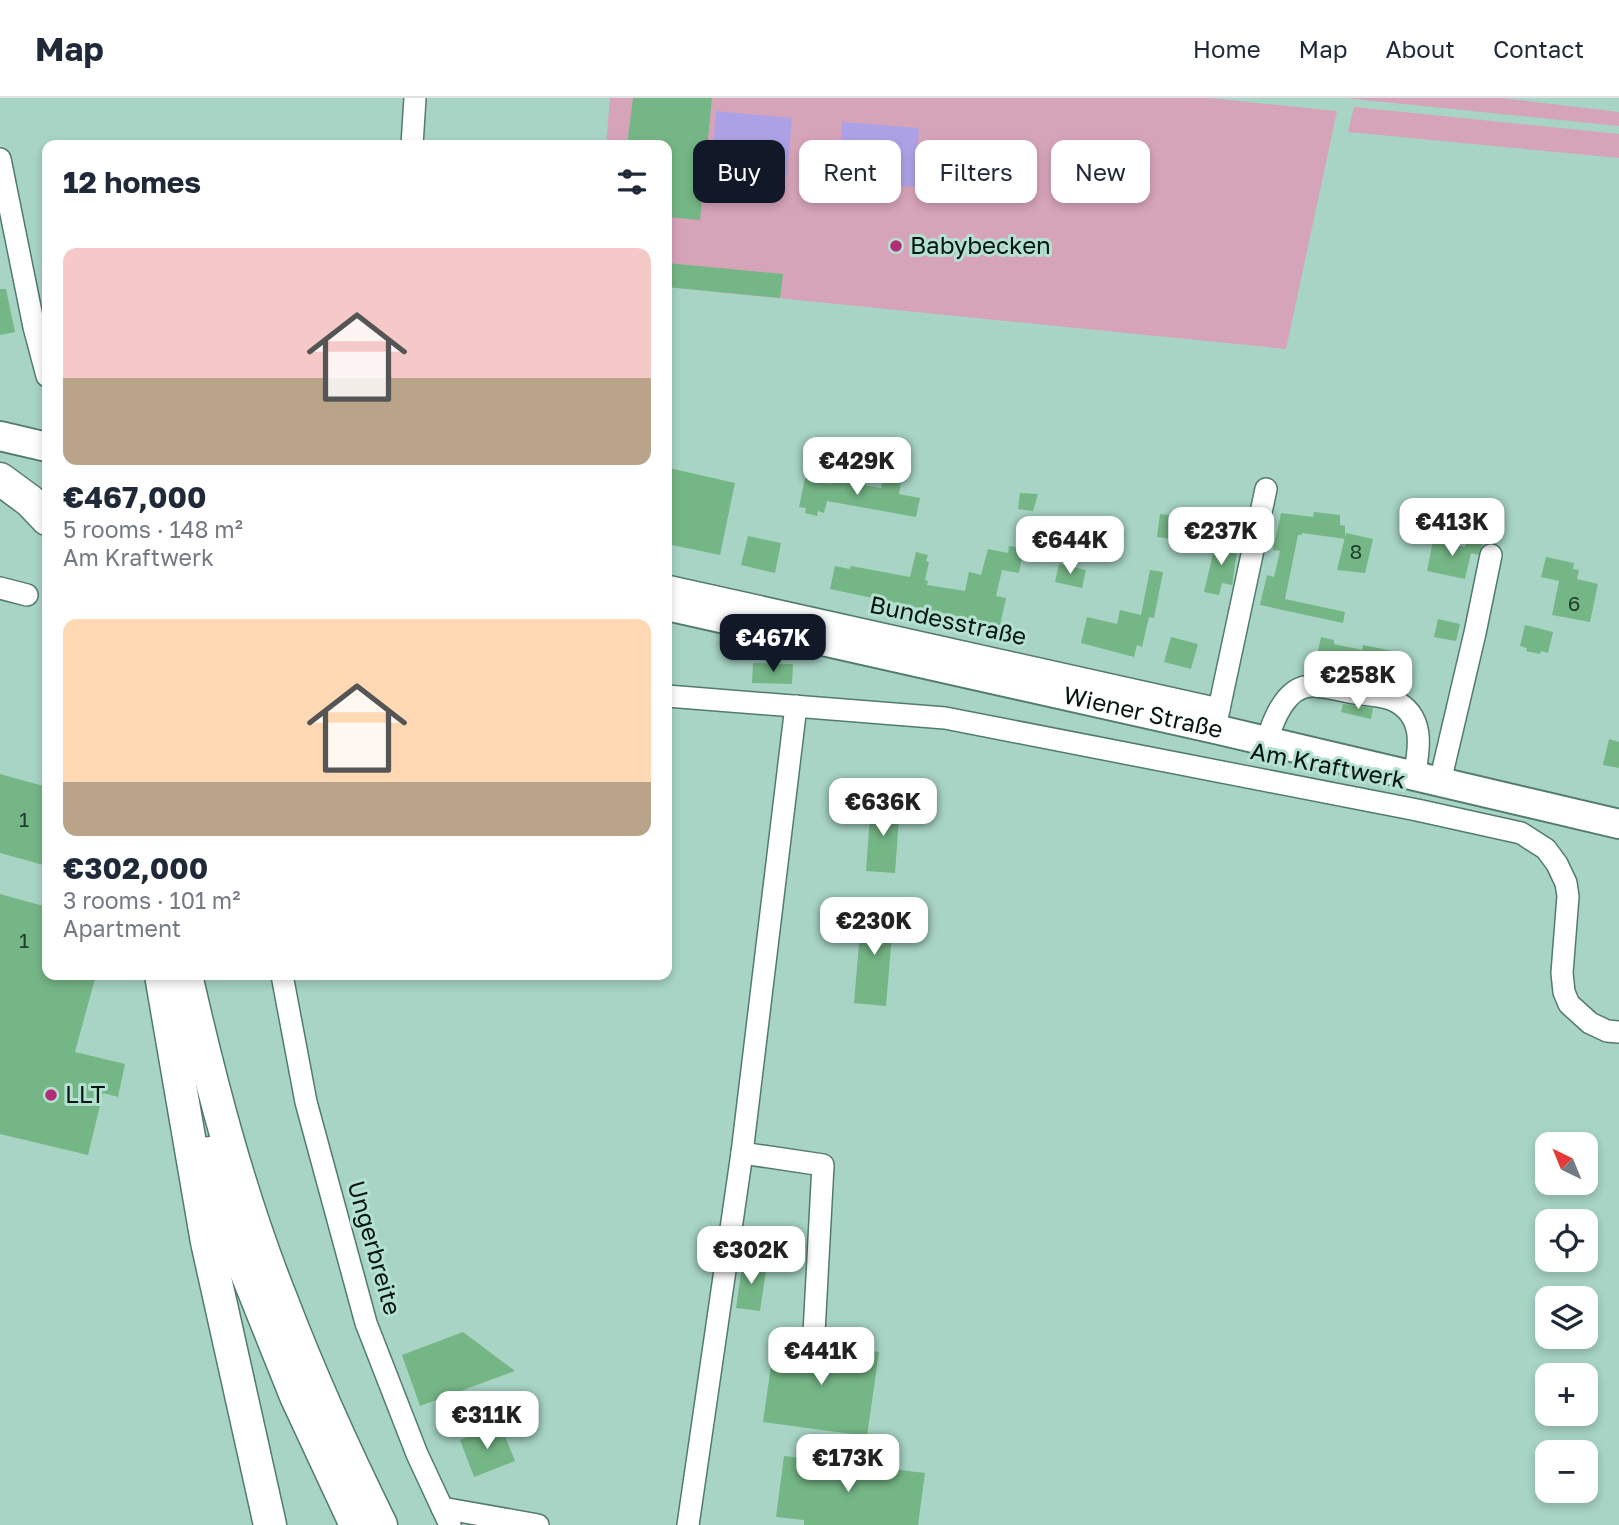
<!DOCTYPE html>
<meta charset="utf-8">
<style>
:root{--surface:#fff;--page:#f2f2f3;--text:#1f2937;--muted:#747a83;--line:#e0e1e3;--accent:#111827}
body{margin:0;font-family:"Golos Text",sans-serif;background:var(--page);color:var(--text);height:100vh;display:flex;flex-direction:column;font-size:26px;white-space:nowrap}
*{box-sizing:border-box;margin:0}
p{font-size:23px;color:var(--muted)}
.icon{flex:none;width:38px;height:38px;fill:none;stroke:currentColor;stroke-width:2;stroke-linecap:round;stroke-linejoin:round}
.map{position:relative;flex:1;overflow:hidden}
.sheet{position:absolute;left:42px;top:42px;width:630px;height:840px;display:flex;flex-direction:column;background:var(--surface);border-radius:14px;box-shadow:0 4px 10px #0003}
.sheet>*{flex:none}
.guide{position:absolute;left:693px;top:42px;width:665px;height:63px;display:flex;gap:14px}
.needle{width:46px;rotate:317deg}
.controls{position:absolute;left:1535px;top:1034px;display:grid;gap:14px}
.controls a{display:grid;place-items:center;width:63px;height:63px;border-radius:14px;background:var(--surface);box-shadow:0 4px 10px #0003;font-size:35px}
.price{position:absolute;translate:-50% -60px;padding:0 16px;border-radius:14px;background:#fff;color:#222;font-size:23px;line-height:46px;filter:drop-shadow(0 2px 4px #0008)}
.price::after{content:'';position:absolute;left:50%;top:42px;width:21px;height:16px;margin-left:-10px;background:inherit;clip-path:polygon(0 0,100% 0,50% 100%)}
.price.active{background:var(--accent);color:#fff}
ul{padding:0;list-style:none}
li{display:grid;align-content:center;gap:14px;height:371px;padding:0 21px}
li span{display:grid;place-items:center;height:217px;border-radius:14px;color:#555}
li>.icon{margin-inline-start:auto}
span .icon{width:126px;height:126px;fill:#fffc;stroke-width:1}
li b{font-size:30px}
h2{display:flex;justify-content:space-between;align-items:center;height:84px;padding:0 21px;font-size:30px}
.chip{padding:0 24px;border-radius:14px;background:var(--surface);box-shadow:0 4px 10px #0003;font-size:24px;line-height:63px}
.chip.active{background:var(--accent);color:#fff}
header{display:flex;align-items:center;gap:42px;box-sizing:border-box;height:98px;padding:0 35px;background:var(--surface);border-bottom:2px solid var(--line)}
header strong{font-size:33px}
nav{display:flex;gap:38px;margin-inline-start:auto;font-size:24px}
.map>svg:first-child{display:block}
</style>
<header>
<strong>Map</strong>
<nav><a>Home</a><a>Map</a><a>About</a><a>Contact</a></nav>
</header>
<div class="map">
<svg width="1619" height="1427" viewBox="0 0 1619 1427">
<rect width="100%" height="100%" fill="#a7d4c4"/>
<g fill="#d6a4b9">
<path d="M 610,0 L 1209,0 L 1337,13 L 1286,251 L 667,189 L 667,47 L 606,47 Z"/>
<path d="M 1345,0 L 1501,0 L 1619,14 L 1619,28 Z"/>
<path d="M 1354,9 L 1619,36 L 1619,60 L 1348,34 Z"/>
</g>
<g fill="#ada1e5">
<path d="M 716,13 L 792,20 L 787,77 L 711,71 Z"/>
<path d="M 842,24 L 919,30 L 915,89 L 887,87 L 888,68 L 869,66 L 867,87 L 837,85 Z"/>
</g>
<g fill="#75b686">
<path d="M 633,0 L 712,0 L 700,122 L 667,119 L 667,47 L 627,47 Z"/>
<path d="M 667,165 L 783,176 L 780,200 L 667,189 Z"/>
<path d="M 0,191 L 6,191 L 15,234 L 0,237 Z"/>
<path d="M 669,370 L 735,385 L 720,457 L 667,446 L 667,381 Z"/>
<path d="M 833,378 L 848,381 L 847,384 L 881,390 L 883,381 L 901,384 L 899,396 L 920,400 L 916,419 L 827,403 L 824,415 L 818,413 L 817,418 L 805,415 L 806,410 L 799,409 L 805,380 L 831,386 Z"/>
<path d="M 1020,395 L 1038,396 L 1033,413 L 1018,411 Z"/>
<path d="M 1314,414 L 1340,417 L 1340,427 L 1345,428 L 1345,441 L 1302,435 L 1301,437 L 1298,437 L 1285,501 L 1345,514 L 1343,525 L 1260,507 L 1267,477 L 1274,479 L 1280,453 L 1273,452 L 1281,415 L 1313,419 Z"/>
<path d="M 1160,416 L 1203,421 L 1200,444 L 1157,439 Z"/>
<path d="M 1346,435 L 1373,441 L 1365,475 L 1337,472 Z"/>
<path d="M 748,438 L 781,445 L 775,475 L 741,467 Z"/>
<path d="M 1467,442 L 1484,444 L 1478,457 L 1471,455 L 1465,481 L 1427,473 L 1433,443 L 1465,449 Z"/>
<path d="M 1216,443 L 1238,447 L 1232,487 L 1222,485 L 1219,497 L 1204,494 Z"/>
<path d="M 1009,448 L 1024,450 L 1019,475 L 1002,472 L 996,498 L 1006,500 L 1000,527 L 830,491 L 835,468 L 850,471 L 851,468 L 910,479 L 916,454 L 928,457 L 926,463 L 929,464 L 925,482 L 928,483 L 927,487 L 965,493 L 969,474 L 981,477 L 988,451 L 1008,455 Z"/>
<path d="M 1546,459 L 1574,465 L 1573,471 L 1579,472 L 1577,481 L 1598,486 L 1590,524 L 1552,517 L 1559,483 L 1541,479 Z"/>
<path d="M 1059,466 L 1086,472 L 1082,490 L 1055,484 Z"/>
<path d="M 1150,472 L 1163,474 L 1154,520 L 1149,519 L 1142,549 L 1137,547 L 1134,559 L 1081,545 L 1087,519 L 1117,526 L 1120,512 L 1141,517 Z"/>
<path d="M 1438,521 L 1460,526 L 1456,543 L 1434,539 Z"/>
<path d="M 1525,527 L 1553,534 L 1548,555 L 1541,553 L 1540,556 L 1526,553 L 1527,550 L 1520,548 Z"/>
<path d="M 1171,539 L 1198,546 L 1191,571 L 1164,564 Z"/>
<path d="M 1321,539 L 1334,542 L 1334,546 L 1362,552 L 1363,547 L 1397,554 L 1389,587 L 1314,572 Z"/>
<path d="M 753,565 L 793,566 L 792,586 L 752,585 Z"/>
<path d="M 1343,606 L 1373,610 L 1371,621 L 1341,614 Z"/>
<path d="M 1609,641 L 1619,644 L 1619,670 L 1603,667 Z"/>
<path d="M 0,676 L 47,689 L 47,768 L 0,755 Z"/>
<path d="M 871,705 L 900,707 L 895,775 L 866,773 Z"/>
<path d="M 0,796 L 47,809 L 47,877 L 96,877 L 75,954 L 125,966 L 118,999 L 103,995 L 88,1057 L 0,1036 Z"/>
<path d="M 862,811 L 894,813 L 886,908 L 854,905 Z"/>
<path d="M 743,1162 L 767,1166 L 760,1213 L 736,1210 Z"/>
<path d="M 463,1234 L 515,1273 L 420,1308 L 402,1257 Z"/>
<path d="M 775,1240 L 805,1244 L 813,1248 L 821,1245 L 879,1254 L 867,1338 L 763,1324 Z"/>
<path d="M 500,1326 L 515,1363 L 474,1379 L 460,1342 Z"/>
<path d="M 784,1358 L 925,1375 L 918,1427 L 804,1427 L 804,1422 L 776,1419 Z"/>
</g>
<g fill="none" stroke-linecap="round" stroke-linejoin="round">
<g stroke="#527b6e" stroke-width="24">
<g id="minor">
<path d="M 412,47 L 415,0"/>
<path d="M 0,61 L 34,229 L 47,278"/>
<path d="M 667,488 L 1219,611"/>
<path d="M 0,490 L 27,497"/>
<path d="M 667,598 L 945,620 L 1417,712 L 1521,735 L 1546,751 L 1557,766 L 1566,785 L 1568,798 L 1562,875 L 1564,894 L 1569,906 L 1590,925 L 1607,933 L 1619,934"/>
<path d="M 1216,625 L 1266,391"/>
<path d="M 1267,643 C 1273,622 1286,588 1312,588 C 1326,588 1342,593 1355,595 C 1367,597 1382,597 1393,602 C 1425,617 1420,649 1414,678"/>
<path d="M 1440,684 L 1475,535 L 1491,457"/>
<path d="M 282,877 L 306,1004 L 366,1225 L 417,1356 L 450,1427"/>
<path d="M 742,1055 L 823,1067 L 814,1235"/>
<path d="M 442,1410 L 538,1427"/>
<path d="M 688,1427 L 742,1055 L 796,608"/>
</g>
</g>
<g stroke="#527b6e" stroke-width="32">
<g id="major">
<path d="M 0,338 L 47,349"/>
<path id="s1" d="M 667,508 L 1215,631 L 1619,726"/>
</g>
</g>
<g stroke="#527b6e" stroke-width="35">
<g id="highway">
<path d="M 0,381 L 30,403 L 47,421"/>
<path d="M 161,877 L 207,1144 L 270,1427"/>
<path d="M 186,877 C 211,987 240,1098 282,1203 C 311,1279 345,1354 381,1427"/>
<path d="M 209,1055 L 237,1151 L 296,1298 L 356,1427"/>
</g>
</g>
<use href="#minor" stroke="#fff" stroke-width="21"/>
<use href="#major" stroke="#fff" stroke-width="28"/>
<use href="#highway" stroke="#fff" stroke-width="32"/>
</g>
<g fill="#b12e76" stroke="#b4e1d1" stroke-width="2.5">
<circle cx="896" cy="148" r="7"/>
<circle cx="51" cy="997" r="7"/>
</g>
<g text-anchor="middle" stroke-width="6" stroke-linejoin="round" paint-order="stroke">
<g font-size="21" fill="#213d2e">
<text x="1356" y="461">8</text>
<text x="1574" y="513">6</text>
<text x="24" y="729">1</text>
<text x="24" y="850">1</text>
</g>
<g font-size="24" fill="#051510" stroke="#b4e1d1" text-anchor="start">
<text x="910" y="156">Babybecken</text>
<text x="65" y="1005">LLT</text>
</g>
<g font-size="24" fill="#051510" stroke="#b4e1d1">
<text transform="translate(948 523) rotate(12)" y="8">Bundesstraße</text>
<text dy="8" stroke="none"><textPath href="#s1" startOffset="488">Wiener Straße</textPath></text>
<text transform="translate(1328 668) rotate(11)" y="8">Am Kraftwerk</text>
<text transform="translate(374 1150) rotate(74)" y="8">Ungerbreite</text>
</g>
</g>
</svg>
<div class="controls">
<a><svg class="needle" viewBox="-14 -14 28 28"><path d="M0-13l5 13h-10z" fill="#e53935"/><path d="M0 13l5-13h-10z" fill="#747a83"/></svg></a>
<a><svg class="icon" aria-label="locate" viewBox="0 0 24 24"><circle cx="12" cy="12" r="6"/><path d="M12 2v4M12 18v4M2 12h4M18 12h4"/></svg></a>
<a><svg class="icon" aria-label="layers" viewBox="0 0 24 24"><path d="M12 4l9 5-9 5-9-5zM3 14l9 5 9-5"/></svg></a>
<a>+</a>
<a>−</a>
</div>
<b class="price" style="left:857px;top:399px">€429K</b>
<b class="price" style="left:1452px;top:460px">€413K</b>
<b class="price" style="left:1221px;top:469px">€237K</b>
<b class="price" style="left:1070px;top:478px">€644K</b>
<b class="price active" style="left:773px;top:576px">€467K</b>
<b class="price" style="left:1358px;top:613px">€258K</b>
<b class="price" style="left:883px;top:740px">€636K</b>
<b class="price" style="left:874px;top:859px">€230K</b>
<b class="price" style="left:751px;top:1188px">€302K</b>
<b class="price" style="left:821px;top:1289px">€441K</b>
<b class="price" style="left:487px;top:1353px">€311K</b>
<b class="price" style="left:848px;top:1396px">€173K</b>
<div class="guide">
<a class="chip active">Buy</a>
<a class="chip">Rent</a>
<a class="chip">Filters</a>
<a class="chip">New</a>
</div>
<section class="sheet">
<h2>12 homes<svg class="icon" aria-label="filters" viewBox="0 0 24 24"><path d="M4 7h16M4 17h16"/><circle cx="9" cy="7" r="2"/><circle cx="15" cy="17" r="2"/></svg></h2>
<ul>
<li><span style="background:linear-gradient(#f6c9c9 60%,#b9a48a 0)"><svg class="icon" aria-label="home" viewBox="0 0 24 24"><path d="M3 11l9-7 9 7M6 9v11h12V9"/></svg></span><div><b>€467,000</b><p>5 rooms · 148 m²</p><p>Am Kraftwerk</p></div></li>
<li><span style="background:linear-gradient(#ffd9b3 75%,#b9a48a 0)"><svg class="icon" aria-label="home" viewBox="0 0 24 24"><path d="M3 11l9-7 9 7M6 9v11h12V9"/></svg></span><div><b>€302,000</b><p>3 rooms · 101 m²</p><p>Apartment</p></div></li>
</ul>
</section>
</div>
